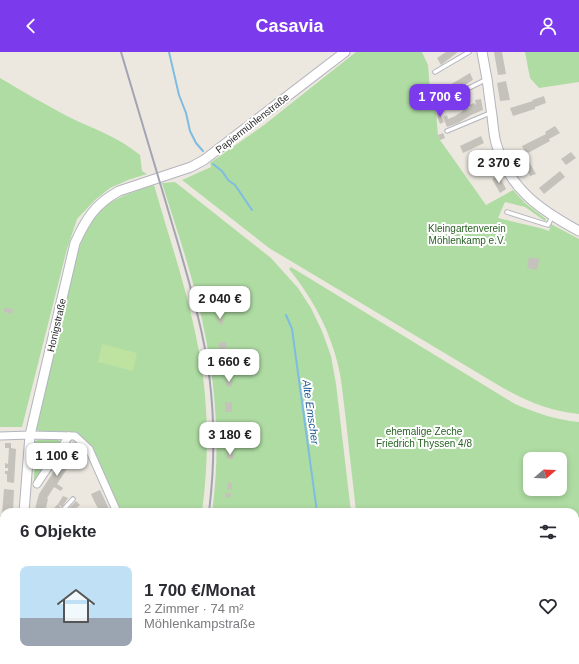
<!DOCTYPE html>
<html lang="de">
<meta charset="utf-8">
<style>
:root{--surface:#fff;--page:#f7f7f7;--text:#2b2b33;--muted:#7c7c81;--line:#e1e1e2;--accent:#7c3aed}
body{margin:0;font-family:Arial,sans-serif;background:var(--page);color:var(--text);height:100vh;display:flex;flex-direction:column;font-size:15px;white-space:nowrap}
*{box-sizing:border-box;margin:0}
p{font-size:13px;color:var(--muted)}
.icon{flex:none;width:22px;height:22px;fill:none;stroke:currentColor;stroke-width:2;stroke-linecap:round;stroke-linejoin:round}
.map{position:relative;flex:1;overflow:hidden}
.panel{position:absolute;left:0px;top:456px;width:579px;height:156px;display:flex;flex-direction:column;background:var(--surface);border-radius:12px 12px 0 0;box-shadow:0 2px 6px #0003}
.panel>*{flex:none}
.needle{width:26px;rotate:71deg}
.buttons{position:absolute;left:523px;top:400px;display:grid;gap:8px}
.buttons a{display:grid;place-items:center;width:44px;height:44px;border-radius:8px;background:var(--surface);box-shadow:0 2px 6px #0003;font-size:20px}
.price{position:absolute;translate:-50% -34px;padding:0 9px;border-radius:8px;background:#fff;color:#222;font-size:13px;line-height:26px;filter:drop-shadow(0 1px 2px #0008)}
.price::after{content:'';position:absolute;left:50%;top:24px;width:12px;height:9px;margin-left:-6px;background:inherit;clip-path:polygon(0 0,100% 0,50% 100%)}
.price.current{background:var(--accent);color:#fff}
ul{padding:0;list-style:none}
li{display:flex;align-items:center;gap:12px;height:100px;padding:0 20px}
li+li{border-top:1px solid var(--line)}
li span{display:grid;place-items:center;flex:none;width:112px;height:80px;border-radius:8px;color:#555}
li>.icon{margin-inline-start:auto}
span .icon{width:48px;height:48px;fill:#fffc;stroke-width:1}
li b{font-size:17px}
h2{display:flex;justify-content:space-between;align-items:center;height:48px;padding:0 20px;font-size:17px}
header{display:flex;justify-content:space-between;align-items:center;height:52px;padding:0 20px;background:var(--accent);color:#fff;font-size:18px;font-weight:600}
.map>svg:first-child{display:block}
</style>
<header><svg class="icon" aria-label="back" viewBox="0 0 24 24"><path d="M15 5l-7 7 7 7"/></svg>Casavia<svg class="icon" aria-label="person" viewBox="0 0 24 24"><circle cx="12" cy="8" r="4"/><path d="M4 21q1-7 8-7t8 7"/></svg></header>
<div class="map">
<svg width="579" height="612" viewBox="0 0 579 612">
<rect width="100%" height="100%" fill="#ece8e0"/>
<g fill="#afdca3" fill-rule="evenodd">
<path d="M 356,0 L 422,0 L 428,13 L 430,38 L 436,61 L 438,83 L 440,88 L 486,153 L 513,138 L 525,151 L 546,167 L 545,169 L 525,155 L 505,150 L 498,166 L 540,176 L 549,179 L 551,172 L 579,187 L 579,362 C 549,359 523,348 498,333 L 269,196 L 182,128 L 211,115 L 210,111 L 264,73 Z"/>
<path d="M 525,0 L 579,0 L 579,30 L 539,36 L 530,26 Z"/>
<path d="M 0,26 C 22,39 44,52 67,64 C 93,77 117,84 140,103 L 142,119 L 147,122 L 128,128 L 110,136 L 95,148 L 77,167 L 67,197 L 22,375 L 0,375 Z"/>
<path d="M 175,130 L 271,206 L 298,236 L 311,256 L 322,279 L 331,304 L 336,332 L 351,460 L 212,460 C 223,383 213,302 192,228 C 183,195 172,163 162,131 Z"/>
<path d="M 154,133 C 170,189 189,243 199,300 C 209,352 209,408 202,460 L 162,460 L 160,457 L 155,460 L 122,460 L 107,432 L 92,397 L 77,380 L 39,379 L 37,378 L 36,374 C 46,335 55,297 64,258 C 72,228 76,186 98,162 C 112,145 134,140 154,133 Z"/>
<path d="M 291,215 L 515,352 C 536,361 556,368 579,370 L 579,612 L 375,612 L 374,608 L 575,608 L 575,460 L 356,460 C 353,430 349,399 346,369 C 343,347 342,324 335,302 C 326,271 310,243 289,217 ZM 530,407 L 560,407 L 560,437 L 530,437 Z"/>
<path d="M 38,388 L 59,388 L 60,390 L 34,430 L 35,389 Z"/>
<path d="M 170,608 L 369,608 L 369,612 L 168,612 Z"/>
</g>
<g fill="#bee2a0">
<path d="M 102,292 L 137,301 L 133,319 L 98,310 Z"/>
<path d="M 31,608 L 130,608 L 129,612 L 30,612 Z"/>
</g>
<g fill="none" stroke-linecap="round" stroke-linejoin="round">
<g stroke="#7fbce2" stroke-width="2">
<path d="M 169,0 L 179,43 L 186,61 L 190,79 L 196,91 L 203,99"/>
<path d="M 213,112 L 222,119 L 228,128 L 235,133 L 252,158"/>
<path d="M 286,263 L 292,277 L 317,460"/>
<path d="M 338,608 L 338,612"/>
</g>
</g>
<g fill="#c5c2bb">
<path d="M 446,0 L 458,0 L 441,13 L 437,6 Z"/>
<path d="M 494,0 L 502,0 L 506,22 L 498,23 Z"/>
<path d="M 470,21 L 473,28 L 447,44 L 443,37 Z"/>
<path d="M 506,29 L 510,48 L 500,49 L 497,31 Z"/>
<path d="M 544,44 L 546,51 L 535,55 L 535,57 L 513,64 L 510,56 L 533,49 L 532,48 Z"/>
<path d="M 481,47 L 483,58 L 471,63 L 458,71 L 447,75 L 443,65 L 447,63 L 448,67 L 455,64 L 463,59 L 462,56 L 467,54 L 468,56 L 470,56 L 469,53 L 474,51 L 476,53 L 475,48 Z"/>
<path d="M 439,59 L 444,70 L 440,72 L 436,61 Z"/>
<path d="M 555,74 L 560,81 L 549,87 L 547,83 L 550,89 L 526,102 L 522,94 L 546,82 L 545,80 Z"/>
<path d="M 443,81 L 445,86 L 440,88 L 438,83 Z"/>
<path d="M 481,84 L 484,91 L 463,101 L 460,94 Z"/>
<path d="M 571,100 L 576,106 L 566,113 L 561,107 Z"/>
<path d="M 488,103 L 495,117 L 486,121 L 479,109 Z"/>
<path d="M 528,108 L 536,122 L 530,124 L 523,110 Z"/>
<path d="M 560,119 L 565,125 L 544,142 L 539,136 Z"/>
<path d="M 499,123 L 506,137 L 500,141 L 492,127 Z"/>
<path d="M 529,205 L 540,207 L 537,218 L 527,216 Z"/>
<path d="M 4,256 L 13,257 L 12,262 L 4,260 Z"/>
<path d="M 222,262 L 223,272 L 219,273 L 218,263 Z"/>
<path d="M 226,290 L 227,296 L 220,298 L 218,291 Z"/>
<path d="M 231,327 L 232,335 L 227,335 L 226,328 Z"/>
<rect x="225" y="350" width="7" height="10"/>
<path d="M 73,390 L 81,396 L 57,432 L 63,436 L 61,439 L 54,435 L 47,446 L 48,447 L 45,460 L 35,457 L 39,442 Z"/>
<path d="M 5,391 L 11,391 L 11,396 L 16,397 L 14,431 L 7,430 L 7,422 L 5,422 L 5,419 L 8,419 L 8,416 L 5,416 L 5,411 L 8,412 L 9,396 L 5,396 Z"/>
<rect x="227" y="400" width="6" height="7"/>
<path d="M 228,430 L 232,431 L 232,438 L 227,437 Z"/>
<path d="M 4,437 L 14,438 L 13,460 L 4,460 L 4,462 L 2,462 Z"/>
<path d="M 100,438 L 109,457 L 111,460 L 100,460 L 94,449 L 91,442 Z"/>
<path d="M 225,441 L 231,441 L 230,446 L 225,445 Z"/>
<path d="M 63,444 L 68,446 L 62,455 L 58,452 L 61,456 L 57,460 L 50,460 L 58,452 Z"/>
<path d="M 76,449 L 80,453 L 72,460 L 65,460 Z"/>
<path d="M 0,467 L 4,468 L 4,496 L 0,496 Z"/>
<path d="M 0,499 L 4,500 L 3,512 L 0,512 Z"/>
<path d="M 0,519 L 4,521 L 0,534 Z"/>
<path d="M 3,596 L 4,608 L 11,608 L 10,612 L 0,612 Z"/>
</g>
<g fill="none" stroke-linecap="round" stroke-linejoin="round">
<g stroke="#b3b4be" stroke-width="5.5">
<g id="lane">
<path d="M 435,20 L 469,0"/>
<path d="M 441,50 L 487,27"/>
<path d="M 447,79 L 490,61"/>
<path d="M 507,160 L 548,173 L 552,165"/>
<path d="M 61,460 L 73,447"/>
</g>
</g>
<g stroke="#b3b4be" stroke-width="9">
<g id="street">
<path d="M 0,384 L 30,383 L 75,384 L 89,397 L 117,460"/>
<path d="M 37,432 L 69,384"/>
<path d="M 225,608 L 226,612"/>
</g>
</g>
<g stroke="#b3b4be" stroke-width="11">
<g id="secondary">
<path d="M 482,0 C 486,19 489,38 491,57 C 493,68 493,80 496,91 C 508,136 540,158 579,179"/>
<path d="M 24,460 L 30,383 L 75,191 C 86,167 95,152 119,139 L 191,115 L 204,108 L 345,0"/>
<path d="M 0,564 L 4,548"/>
</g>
</g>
<use href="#lane" stroke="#fff" stroke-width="3.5"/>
<use href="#street" stroke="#fff" stroke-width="7"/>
<use href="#secondary" stroke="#fff" stroke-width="9"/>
<g stroke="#a3a3b4" stroke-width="2">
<path d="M 121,0 C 136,50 151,101 166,151 C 177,189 189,226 198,265 C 214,328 217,395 209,460"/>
<path d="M 166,612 L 168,608"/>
</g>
</g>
<g text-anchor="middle" stroke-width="4" stroke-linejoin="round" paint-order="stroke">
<g font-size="10" fill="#2c2c2c" stroke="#fff">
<text transform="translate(252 71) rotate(-38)" y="4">Papiermühlenstraße</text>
<text transform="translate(56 273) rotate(-77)" y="4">Honigstraße</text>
</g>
<g font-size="10" fill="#286223" stroke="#fff">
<text x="467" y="180">Kleingartenverein<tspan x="467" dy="12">Möhlenkamp e.V.</tspan></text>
<text x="424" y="383">ehemalige Zeche<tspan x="424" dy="12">Friedrich Thyssen 4/8</tspan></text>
</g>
<g font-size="11" font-style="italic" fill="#1c5a90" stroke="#fff">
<text transform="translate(311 360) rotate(82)" y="4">Alte Emscher</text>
</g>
</g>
</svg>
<div class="buttons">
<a><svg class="needle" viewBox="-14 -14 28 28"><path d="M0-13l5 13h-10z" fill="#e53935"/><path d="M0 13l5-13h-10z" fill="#7c7c81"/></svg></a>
</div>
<b class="price current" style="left:440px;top:66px">1 700 €</b>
<b class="price" style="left:499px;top:132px">2 370 €</b>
<b class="price" style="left:220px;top:268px">2 040 €</b>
<b class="price" style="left:229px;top:331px">1 660 €</b>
<b class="price" style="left:230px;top:404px">3 180 €</b>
<b class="price" style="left:57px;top:425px">1 100 €</b>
<section class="panel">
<h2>6 Objekte<svg class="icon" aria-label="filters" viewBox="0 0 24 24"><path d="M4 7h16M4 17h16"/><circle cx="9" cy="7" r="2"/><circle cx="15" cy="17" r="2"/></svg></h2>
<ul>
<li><span style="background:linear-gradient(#bfe0f5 65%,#9aa5b1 0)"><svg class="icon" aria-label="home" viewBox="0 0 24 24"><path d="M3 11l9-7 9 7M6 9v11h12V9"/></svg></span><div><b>1 700 €/Monat</b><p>2 Zimmer · 74 m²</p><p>Möhlenkampstraße</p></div><svg class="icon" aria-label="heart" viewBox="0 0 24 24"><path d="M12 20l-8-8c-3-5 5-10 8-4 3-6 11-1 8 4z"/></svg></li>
</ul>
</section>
</div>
